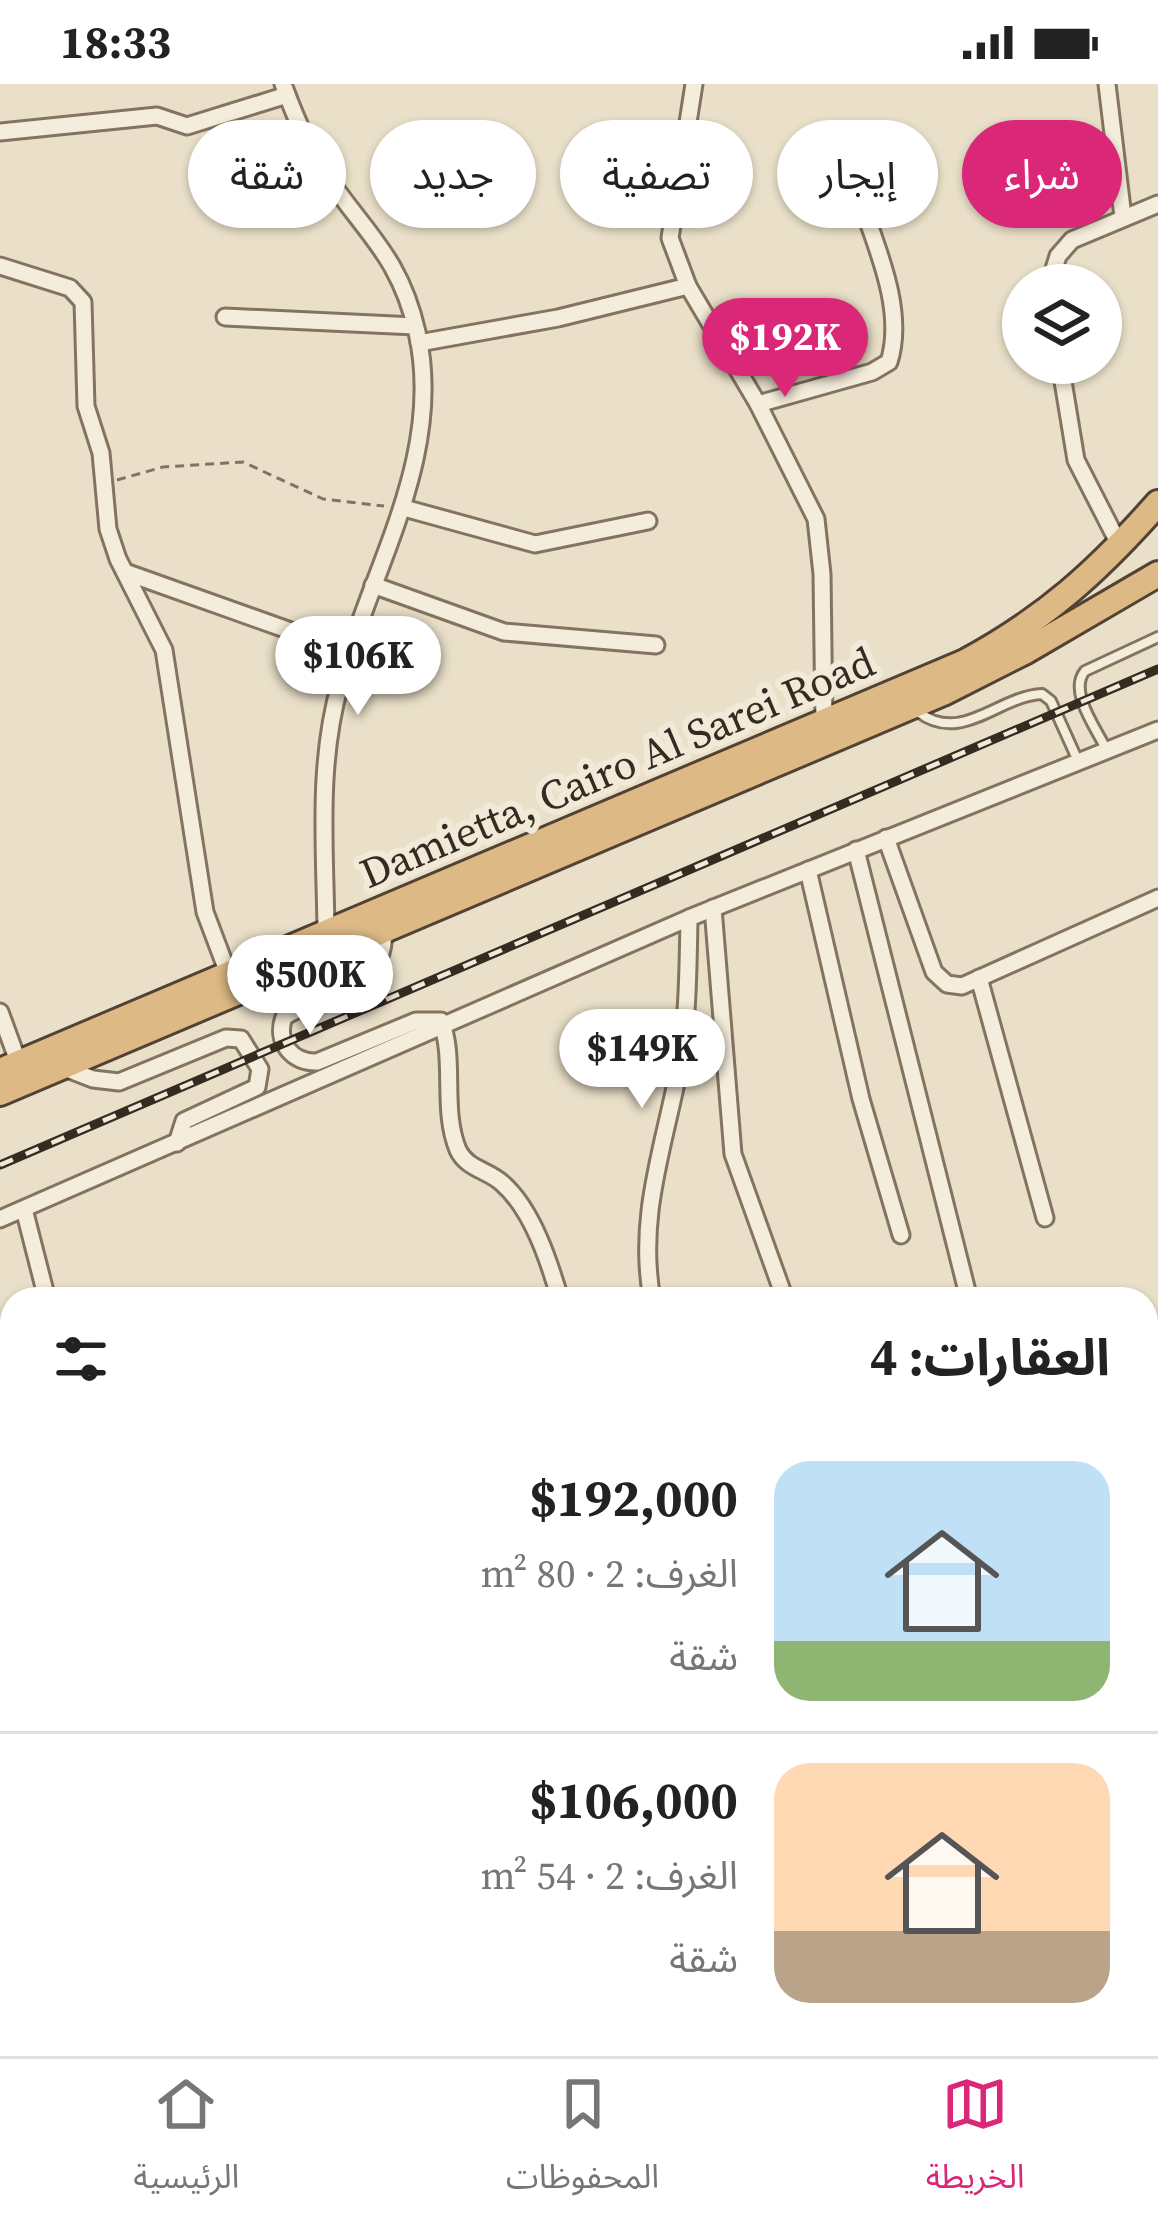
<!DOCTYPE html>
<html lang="ar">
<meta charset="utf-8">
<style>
:root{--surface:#fff;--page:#f6f6f6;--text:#222;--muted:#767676;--line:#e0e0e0;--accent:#db2777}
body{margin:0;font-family:"Source Serif 4","Noto Sans Arabic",serif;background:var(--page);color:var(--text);direction:rtl;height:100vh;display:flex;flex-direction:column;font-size:45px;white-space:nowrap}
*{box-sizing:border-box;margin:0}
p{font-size:39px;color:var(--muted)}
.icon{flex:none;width:66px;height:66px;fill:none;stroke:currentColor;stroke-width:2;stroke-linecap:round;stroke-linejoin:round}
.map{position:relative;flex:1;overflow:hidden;direction:ltr}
.details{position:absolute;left:0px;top:1203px;width:1158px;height:771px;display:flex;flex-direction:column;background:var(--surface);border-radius:36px 36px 0 0;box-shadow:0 3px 9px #0004;direction:rtl}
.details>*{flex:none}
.hud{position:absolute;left:36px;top:36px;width:1086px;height:108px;direction:rtl;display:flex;gap:24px}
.tools{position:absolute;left:1002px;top:180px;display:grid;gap:24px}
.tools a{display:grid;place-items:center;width:120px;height:120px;border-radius:50%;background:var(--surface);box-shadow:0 3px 9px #0004;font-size:60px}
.price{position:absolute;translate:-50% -102px;padding:0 27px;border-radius:42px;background:#fff;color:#222;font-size:39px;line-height:78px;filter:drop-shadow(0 3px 6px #0008)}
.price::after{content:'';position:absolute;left:50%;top:72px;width:36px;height:27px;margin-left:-18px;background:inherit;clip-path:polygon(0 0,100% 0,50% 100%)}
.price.on{background:var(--accent);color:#fff}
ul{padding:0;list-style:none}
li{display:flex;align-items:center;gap:36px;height:300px;padding:0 48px}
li+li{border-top:3px solid var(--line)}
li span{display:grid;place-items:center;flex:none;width:336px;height:240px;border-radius:36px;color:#555}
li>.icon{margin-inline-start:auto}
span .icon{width:144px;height:144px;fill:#fffc;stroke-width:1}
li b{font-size:51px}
h2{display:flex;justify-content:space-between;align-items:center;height:144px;padding:0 48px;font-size:51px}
.chip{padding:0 42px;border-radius:54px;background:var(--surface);box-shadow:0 3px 9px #0004;font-size:42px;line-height:108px}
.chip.on{background:var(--accent);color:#fff}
.status{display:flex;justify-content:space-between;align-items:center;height:84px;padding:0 60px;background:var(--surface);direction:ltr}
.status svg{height:33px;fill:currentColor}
.tabs{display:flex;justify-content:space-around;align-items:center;height:168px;border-top:3px solid var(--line);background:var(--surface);font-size:33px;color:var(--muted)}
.tabs a{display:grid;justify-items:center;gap:6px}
.tabs .on{color:var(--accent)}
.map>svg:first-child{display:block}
</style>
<div class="status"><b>18:33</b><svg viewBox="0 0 49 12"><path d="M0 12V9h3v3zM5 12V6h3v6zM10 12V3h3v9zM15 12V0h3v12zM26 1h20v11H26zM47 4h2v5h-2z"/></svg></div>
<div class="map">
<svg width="1158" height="1972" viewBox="0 0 1158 1972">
<defs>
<pattern id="water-ripples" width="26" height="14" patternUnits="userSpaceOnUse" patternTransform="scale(3)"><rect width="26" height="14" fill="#a9bfb8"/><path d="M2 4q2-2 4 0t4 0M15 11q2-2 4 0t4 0" fill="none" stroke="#8a9b95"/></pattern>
</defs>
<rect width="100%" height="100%" fill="#eae0c9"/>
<path fill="url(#water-ripples)" stroke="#718c85" stroke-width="3" d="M 1158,1554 L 1158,1972 L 316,1972 L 332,1962 L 1146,1962 L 1146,1559 Z"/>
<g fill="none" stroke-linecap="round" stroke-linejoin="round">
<g stroke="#847360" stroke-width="14">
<g id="service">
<path d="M 918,628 C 962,661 998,612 1042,610 L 1051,617 L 1078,677"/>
<path d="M 1106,665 C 1096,644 1068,607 1085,587 L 1158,553"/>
</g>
</g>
<g stroke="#847360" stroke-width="21">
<g id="minor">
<path d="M 283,0 C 294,30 308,64 326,91 C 366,150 400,173 417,248 C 445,372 371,484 340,600 C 317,681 325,764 326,846"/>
<path d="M 694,0 L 670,154 L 688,202 L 758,320 L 816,435 L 822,490 L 824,640"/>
<path d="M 1107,0 L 1123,133"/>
<path d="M 0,48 L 157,32 L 187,42 L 287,11"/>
<path d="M 0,182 L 70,204 L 83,218 L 86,322 L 101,369 L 108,445 L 118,475 L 164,566 L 205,828 L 228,889"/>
<path d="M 1049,201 L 1058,172 L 1072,156 L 1158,120"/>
<path d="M 225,233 L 415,242"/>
<path d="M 419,259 L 558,234 L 688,202"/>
<path d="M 1060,279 L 1076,376 L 1120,462"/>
<path d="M 758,320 L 872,288 L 889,278 C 904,231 881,174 865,129"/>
<path d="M 404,424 L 535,460 L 648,437"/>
<path d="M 125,488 L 299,550 L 345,583"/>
<path d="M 373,501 L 504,548 L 656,561"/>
<path d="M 886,754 L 934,888 L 947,900 L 962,902 L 1158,814"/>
<path d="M 856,766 L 969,1215"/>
<path d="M 808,786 L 861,1015 L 901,1151"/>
<path d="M 713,824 L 733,1070 L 785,1215"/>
<path d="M 384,847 C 383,913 329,904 284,933 C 275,958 292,979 317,978 L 416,937 L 441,937 C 456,976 441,1025 458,1066 C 467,1085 488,1086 502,1099 C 532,1125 549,1177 560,1215"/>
<path d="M 979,894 L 1045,1134"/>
<path d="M 0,928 L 19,980"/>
<path d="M 62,983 L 93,995 L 119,998 L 226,954 L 241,955 L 260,985 L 257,1003 L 184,1037 L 177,1059"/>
<path d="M 24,1125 L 47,1215"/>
<path d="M 0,1135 L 689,834 L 1158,646"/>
<path d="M 652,1215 C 637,1133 664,1063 679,984 C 688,934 688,885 689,834"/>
<path d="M 0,1283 L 12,1331"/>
<path d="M 125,1962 L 126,1972"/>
</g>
</g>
<g stroke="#665443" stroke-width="27">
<g id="secondary">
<path d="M 1146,1507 L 1158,1503"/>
<path d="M 1146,1528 L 1158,1524"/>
<path d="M 216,1972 L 233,1962"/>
<path d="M 253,1972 L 270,1962"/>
</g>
</g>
<g stroke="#534233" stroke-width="30">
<g id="trunk">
<path d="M 0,987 L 965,578 C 1045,535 1098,487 1158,419"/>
<path d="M 0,1009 L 943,609 L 1026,567 L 1158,490"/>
</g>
</g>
<path stroke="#847360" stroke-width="3" stroke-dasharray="9 6" stroke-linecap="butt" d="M 117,396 L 163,383 L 243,378 L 323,415 L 384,422"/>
<use href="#service" stroke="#f5eddb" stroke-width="8"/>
<use href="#minor" stroke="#f5eddb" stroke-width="15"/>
<use href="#secondary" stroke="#f5eddb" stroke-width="21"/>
<use href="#trunk" stroke="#dcb985" stroke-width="24"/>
<g stroke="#362b21" stroke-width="9">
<path id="rail" d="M 0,1081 L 1158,585"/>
</g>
<use href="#rail" stroke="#f2ead8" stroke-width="4.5" stroke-dasharray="14" stroke-linecap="butt"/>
</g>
<g text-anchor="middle" stroke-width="12" stroke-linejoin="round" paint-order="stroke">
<g font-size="42" fill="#362b21" stroke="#f2ead8">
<text transform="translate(617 683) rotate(-23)" y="15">Damietta, Cairo Al Sarei Road</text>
</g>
</g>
</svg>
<div class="tools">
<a><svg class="icon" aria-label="layers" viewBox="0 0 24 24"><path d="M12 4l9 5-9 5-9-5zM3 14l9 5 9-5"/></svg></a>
</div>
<b class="price on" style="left:785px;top:316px">$192K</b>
<b class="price" style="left:358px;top:634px">$106K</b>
<b class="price" style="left:310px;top:953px">$500K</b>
<b class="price" style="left:642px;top:1027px">$149K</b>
<div class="hud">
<a class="chip on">شراء</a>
<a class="chip">إيجار</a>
<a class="chip">تصفية</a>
<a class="chip">جديد</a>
<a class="chip">شقة</a>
</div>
<section class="details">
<h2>العقارات: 4<svg class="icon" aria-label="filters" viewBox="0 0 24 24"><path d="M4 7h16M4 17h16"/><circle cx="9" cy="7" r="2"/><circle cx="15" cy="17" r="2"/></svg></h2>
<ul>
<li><span style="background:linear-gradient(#bfe0f5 75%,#8fb573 0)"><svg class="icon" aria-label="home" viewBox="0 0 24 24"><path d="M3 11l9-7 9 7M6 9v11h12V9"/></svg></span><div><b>$192,000</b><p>الغرف: 2 · 80 m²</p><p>شقة</p></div></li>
<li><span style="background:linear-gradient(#ffd9b3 70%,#b9a48a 0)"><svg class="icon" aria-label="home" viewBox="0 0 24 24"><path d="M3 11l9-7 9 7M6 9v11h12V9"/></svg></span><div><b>$106,000</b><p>الغرف: 2 · 54 m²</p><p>شقة</p></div></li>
</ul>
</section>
</div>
<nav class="tabs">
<a class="on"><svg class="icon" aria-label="map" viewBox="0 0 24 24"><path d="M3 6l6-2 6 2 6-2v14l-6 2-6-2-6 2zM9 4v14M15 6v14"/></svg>الخريطة</a>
<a><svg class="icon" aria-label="saved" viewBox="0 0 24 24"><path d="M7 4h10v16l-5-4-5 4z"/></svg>المحفوظات</a>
<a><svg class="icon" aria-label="home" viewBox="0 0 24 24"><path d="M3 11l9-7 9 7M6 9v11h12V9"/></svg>الرئيسية</a>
</nav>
